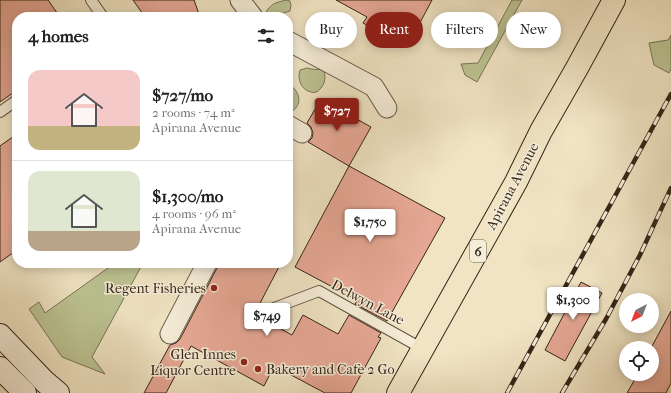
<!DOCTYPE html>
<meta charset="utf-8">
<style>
:root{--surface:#fff;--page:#f6f6f6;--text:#222;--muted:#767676;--line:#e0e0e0;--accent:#8f2418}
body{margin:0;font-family:"IM FELL French Canon",serif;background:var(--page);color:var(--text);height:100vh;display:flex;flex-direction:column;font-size:15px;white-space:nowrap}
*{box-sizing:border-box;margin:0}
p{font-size:13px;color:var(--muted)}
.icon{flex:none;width:22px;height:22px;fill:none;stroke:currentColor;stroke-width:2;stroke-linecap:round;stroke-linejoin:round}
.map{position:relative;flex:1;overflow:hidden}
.details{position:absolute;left:12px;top:12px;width:281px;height:256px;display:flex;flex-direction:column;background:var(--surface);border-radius:16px;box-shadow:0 2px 10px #0003}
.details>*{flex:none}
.guide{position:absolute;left:305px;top:12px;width:306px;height:36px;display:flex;gap:8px}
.needle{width:26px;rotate:222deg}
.controls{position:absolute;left:619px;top:293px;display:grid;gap:8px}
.controls a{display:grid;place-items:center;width:40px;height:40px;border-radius:50%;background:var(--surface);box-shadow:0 2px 10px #0003;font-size:20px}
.price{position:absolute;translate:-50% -34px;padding:0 9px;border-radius:4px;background:#fff;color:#222;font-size:13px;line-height:26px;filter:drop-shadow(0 1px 2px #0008)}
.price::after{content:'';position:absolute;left:50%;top:24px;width:12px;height:9px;margin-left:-6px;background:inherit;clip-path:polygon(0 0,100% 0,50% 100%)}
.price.on{background:var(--accent);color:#fff}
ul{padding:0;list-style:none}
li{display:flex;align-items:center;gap:12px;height:100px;padding:0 16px}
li+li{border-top:1px solid var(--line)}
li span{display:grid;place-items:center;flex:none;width:112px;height:80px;border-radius:12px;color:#555}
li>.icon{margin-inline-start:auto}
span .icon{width:48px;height:48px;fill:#fffc;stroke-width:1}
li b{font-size:17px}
h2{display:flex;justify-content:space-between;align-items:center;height:48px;padding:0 16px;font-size:17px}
.pill{padding:0 14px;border-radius:18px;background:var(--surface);box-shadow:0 2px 10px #0003;font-size:14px;line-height:36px}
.pill.on{background:var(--accent);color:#fff}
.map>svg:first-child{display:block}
</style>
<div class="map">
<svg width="671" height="393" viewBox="0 0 671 393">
<rect width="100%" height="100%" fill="#f0e4c3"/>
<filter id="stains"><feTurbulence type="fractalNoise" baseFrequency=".005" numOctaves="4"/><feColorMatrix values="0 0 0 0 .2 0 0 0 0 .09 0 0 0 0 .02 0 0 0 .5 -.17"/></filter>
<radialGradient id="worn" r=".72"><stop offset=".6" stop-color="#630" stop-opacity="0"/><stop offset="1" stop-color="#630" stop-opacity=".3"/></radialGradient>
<g fill="#bcc392" stroke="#787456">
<path d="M 286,0 L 290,1 L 291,5 L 290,11 C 283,13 272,17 267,17 L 265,14 C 271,3 275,3 286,0 Z"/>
<path d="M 512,0 L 522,0 L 477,82 L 465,75 L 461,64 L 478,63 Z"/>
<path d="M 671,35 L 671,69 L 669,73 L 654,65 L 649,43 L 668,40 Z"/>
<path d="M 307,68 C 313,70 318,69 324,70 C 326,80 325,85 317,92 C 315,92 313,93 311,92 C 301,90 297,79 300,70 Z"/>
<path d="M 288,85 C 290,86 295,88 296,91 C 302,100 298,110 288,113 Z"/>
<path d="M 115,263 L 143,263 L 92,357 L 105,374 L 62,357 L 29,309 L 39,302 L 45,313 Z"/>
</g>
<g fill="#e6a895" stroke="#342519">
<path d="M 0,0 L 48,0 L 60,17 L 17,17 L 17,90 L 0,102 Z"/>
<path d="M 133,0 L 194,0 L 200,17 L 145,17 Z"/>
<path d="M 336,0 L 432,0 L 407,47 L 363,23 L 367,17 Z"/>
<path d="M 321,99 L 371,127 L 349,166 L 308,142 L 312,138 L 313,133 L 311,127 L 307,123 Z"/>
<path d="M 17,134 L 17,250 L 0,262 L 0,146 Z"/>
<path d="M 349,166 L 445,218 L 387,321 L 355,304 L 357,300 L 295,267 Z"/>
<path d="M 218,263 L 281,263 L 258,307 L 251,310 L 248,312 L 247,318 L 249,321 L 252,322 L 255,322 L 263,319 L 292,335 L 303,315 L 338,334 L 349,315 L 381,333 L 378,337 L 381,338 L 351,393 L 325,393 L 274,366 L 264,386 L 191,346 L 166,393 L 144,393 L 170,345 L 176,343 L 180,339 L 217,268 Z"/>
<path d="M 581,282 L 602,293 L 565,361 L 545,350 Z"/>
<path d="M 671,311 L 671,383 L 666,393 L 627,393 L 638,374 L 652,374 L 651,348 Z"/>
</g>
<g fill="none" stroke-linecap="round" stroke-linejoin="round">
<g stroke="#635544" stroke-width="12">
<g id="lane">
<path d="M 91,0 L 103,17"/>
<path d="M 0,112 L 17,100"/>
<path d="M 253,316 L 319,291 L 423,349"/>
</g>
</g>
<g stroke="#635544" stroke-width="21">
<g id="street">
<path d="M 240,0 L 253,17"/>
<path d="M 288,41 L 374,87 L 387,108"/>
<path d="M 288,125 L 302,133"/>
<path d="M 170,334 L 207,263"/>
</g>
</g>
<g stroke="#342519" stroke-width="24">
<g id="secondary">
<path d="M 0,335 L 45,382 L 58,393"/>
<path d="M 0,368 L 25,393"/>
</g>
</g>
<g stroke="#342519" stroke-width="24">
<path id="primary" d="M 398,393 L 516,182 L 541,131 L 577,68 L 614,0"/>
</g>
<use href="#lane" stroke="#f5edd8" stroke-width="10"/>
<use href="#street" stroke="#f5edd8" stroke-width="19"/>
<use href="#secondary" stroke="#f5edd8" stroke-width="22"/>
<use href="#primary" stroke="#f0e4c3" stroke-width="22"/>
<g stroke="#342519" stroke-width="4.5">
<g id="rail">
<path d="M 507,393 L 671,94"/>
<path d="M 562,393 L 606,319 L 640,255 L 671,188"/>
</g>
</g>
<use href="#rail" stroke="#f5edd8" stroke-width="3" stroke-dasharray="9" stroke-linecap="butt"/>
</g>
<g fill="#8f2418" stroke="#f5edd8" stroke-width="1.5">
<circle cx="214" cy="288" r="4"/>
<circle cx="244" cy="362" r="4"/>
<circle cx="258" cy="369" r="4"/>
</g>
<g text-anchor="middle" stroke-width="3" stroke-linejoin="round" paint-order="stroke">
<rect fill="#f5edd8" stroke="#6e6152" stroke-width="1" x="470" y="240" width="16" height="22" rx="3"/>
<g font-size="13" font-weight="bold" fill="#342519">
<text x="478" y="256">6</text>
</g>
<g font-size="14" fill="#342519" stroke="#f5edd8">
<text transform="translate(512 186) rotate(-62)" y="5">Apirana Avenue</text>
<text transform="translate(368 302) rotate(28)" y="5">Delwyn Lane</text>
</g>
<g font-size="14" fill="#342519" stroke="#f5edd8" text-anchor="end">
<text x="206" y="293">Regent Fisheries</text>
<text x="236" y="359">Glen Innes<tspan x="236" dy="16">Liquor Centre</tspan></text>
<text x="266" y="374" text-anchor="start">Bakery and Cafe 2 Go</text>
</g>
</g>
<rect width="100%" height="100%" filter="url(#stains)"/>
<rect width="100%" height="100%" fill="url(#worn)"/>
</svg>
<div class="controls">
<a><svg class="needle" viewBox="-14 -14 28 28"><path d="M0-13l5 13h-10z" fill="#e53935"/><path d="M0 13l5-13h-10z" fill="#767676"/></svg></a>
<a><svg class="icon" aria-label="locate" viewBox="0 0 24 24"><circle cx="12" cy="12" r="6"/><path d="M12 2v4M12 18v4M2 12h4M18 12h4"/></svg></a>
</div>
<b class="price on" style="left:337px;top:132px">$727</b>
<b class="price" style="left:370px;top:243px">$1,750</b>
<b class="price" style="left:573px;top:321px">$1,300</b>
<b class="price" style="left:267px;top:337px">$749</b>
<div class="guide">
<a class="pill">Buy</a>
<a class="pill on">Rent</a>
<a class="pill">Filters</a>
<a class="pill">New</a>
</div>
<section class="details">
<h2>4 homes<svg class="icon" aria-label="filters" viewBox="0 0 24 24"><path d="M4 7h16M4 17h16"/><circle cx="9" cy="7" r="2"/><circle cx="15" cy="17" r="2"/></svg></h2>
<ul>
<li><span style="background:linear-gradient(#f6c9c9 70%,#c2b280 0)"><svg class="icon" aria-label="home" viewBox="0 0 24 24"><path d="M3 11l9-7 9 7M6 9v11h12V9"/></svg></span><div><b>$727/mo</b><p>2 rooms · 74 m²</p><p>Apirana Avenue</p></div></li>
<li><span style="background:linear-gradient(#dfe7d0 75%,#b9a48a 0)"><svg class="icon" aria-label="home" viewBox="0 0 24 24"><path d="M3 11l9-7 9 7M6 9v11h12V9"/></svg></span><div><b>$1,300/mo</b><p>4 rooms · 96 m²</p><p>Apirana Avenue</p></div></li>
</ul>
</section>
</div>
